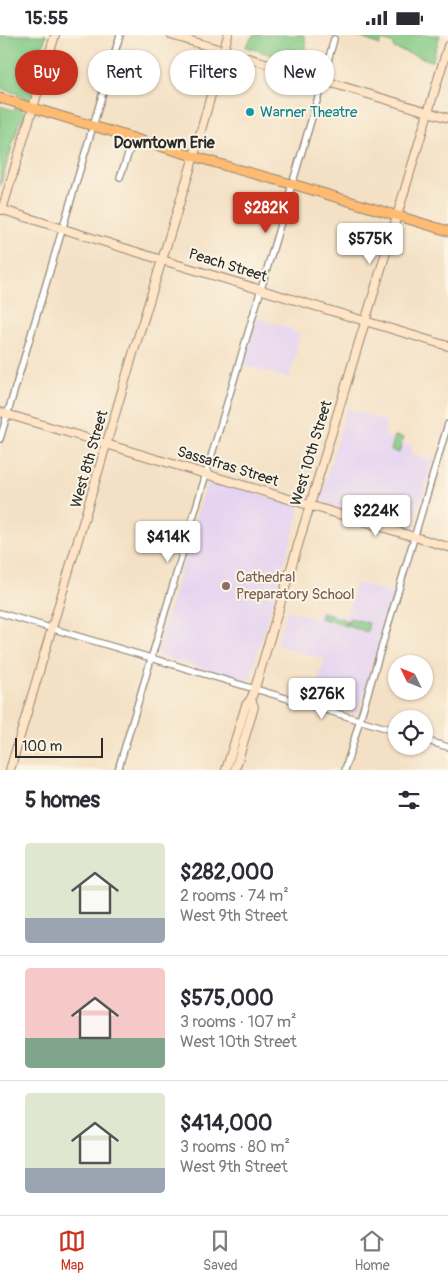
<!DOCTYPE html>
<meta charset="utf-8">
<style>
:root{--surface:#fff;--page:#f2f2f3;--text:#2b2b33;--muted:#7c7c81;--line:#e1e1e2;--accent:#c8321e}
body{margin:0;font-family:Pangolin,sans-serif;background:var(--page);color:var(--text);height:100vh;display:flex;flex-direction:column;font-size:19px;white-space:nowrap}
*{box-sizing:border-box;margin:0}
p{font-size:16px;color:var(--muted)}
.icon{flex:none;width:28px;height:28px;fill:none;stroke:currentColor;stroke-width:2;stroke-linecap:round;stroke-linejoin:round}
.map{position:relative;height:735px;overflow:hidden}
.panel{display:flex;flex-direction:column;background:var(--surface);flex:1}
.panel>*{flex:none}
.hud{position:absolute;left:15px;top:15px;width:419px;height:45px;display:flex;gap:10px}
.needle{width:32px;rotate:313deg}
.tools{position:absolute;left:388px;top:620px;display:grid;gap:10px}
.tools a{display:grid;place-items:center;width:45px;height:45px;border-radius:50%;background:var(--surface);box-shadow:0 1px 4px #0004;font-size:25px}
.scale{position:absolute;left:15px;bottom:12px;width:88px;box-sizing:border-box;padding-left:5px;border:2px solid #2b2b2b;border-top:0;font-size:14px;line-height:18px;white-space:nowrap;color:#2b2b2b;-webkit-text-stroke:4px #fcf5e5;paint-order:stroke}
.price{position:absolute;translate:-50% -42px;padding:0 11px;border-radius:5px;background:#fff;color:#222;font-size:16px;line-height:32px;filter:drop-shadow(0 1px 2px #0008)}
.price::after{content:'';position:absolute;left:50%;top:30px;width:15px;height:11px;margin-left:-8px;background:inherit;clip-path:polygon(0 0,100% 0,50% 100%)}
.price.current{background:var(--accent);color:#fff}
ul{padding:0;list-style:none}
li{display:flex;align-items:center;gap:15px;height:125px;padding:0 25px}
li+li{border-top:1px solid var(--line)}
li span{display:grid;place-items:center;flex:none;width:140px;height:100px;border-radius:5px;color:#555}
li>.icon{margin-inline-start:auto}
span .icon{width:60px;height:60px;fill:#fffc;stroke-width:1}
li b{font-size:21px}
h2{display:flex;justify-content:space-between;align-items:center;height:60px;padding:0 25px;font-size:21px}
.pill{padding:0 18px;border-radius:22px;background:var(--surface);box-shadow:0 1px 4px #0004;font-size:18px;line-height:45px}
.pill.current{background:var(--accent);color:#fff}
.status{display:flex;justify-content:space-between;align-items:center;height:35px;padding:0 25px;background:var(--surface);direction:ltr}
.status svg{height:14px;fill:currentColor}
.tabs{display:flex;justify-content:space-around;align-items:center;height:70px;border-top:1px solid var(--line);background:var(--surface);font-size:14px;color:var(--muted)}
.tabs a{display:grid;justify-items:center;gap:2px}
.tabs .current{color:var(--accent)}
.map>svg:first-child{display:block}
</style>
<div class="status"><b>15:55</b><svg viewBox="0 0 49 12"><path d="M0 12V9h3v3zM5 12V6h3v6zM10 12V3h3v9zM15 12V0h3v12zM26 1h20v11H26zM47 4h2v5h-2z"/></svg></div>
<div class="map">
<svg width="448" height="735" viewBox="0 0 448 735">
<rect width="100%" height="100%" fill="#fcf5e5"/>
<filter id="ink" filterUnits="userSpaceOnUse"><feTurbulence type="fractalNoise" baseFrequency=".02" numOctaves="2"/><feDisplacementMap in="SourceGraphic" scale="10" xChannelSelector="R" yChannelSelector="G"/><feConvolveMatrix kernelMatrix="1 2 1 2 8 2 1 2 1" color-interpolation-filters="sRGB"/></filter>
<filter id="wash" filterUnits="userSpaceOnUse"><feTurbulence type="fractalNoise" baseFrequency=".0096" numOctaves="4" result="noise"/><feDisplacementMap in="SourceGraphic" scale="20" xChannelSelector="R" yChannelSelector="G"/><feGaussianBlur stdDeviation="1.12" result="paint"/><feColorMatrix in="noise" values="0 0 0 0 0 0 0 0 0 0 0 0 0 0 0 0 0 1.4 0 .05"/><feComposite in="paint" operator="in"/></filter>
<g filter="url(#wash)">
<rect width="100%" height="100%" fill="#f4e1c5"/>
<g fill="#e4d3f1">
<path d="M 257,283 L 293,294 L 292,297 L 300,299 L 296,313 L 298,314 L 290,338 L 291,340 L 290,344 L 243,330 Z"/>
<path d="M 347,373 L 387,387 L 384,400 L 412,412 L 411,419 L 429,425 L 430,422 L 434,423 L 412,494 L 408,495 L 329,470 L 321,466 L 321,462 Z"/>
<path d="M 213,445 L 297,471 L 300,475 L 250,643 L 245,646 L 159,621 L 156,618 L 200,471 L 208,447 Z"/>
<path d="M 356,548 L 394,558 L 359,674 L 357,677 L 352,678 L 311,667 L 325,624 L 276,610 L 287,575 L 316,584 L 320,574 L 346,582 Z"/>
</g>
<g fill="#81c984" stroke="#567a58">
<path d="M 0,0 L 46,0 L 31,51 L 34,54 L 32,61 L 30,64 L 19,61 L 18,59 L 0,53 Z"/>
<path d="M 253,0 L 304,0 L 306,9 L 307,29 L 305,30 L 246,12 L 246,11 Z"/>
<path d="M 353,0 L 440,0 L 432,26 L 393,13 L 394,9 L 382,5 L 380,10 Z"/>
<path d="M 0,71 L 13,75 L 15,73 C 19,74 24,75 26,79 L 25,85 L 20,85 L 0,151 Z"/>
<path d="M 395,401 L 403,403 L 399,418 L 391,415 Z"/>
<path d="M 322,578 L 348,586 L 346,591 L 320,583 Z"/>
<path d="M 350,583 L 369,588 L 367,597 L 347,591 Z"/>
</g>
</g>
<g filter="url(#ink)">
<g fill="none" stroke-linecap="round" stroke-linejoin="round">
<g stroke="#908678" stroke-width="8">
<g id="street">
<path d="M 120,142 L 134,103"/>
<path d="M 0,404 L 120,0"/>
<path d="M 0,578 L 396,696"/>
<path d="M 424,705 L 448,712"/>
<path d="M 118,735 L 319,59 L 334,4"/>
<path d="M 345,735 L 448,389"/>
</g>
</g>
<g stroke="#908678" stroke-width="10">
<g id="secondary">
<path d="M 171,0 L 448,83"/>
<path d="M 0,174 L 162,225 L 448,311"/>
<path d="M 2,175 L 55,0"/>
<path d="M 0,377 L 448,512"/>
<path d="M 10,735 L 132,322 L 191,131 L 228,0"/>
<path d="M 226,735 L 246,670 L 251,664 L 255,653 L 448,11"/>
<path d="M 235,735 L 254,672 L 251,664"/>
</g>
</g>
<g stroke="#908678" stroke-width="11">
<path id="primary" d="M 0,63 L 236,134 L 299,151 L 448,196"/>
</g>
<use href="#street" stroke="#fff" stroke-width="5.5"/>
<use href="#secondary" stroke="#ffe4c6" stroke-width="8"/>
<use href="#primary" stroke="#febb71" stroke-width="9"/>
</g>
</g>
<circle fill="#0f9aa8" stroke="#fcf5e5" stroke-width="2" cx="250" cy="77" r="5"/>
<circle fill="#8d6e63" stroke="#fcf5e5" stroke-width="2" cx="226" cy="551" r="5"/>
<g text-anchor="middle" stroke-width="4" stroke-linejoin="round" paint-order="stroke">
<g font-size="15" fill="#0d838f" stroke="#fcf5e5" text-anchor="start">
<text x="260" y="82">Warner Theatre</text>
</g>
<g font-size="15" fill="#2b2b2b" stroke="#fcf5e5">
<text transform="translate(228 230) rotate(17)" y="5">Peach Street</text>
<text transform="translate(311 418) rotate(-73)" y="5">West 10th Street</text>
<text transform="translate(89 424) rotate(-74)" y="5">West 8th Street</text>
<text transform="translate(228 431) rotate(17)" y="5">Sassafras Street</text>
</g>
<g font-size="15" fill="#785e54" stroke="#fcf5e5" text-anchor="start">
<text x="236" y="547">Cathedral<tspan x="236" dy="17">Preparatory School</tspan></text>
</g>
<g font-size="16" font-weight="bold" fill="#2b2b2b" stroke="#fcf5e5">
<text x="164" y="113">Downtown Erie</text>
</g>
</g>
</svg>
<div class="tools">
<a><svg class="needle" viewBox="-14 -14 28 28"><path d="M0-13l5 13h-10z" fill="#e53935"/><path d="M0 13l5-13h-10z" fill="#7c7c81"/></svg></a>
<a><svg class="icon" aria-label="locate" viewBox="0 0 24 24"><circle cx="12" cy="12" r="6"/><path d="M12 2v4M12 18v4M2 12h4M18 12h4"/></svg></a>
</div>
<div class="scale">100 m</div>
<b class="price current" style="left:266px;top:199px">$282K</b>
<b class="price" style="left:370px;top:230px">$575K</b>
<b class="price" style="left:376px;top:502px">$224K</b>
<b class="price" style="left:168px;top:528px">$414K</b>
<b class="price" style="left:322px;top:685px">$276K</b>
<div class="hud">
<a class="pill current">Buy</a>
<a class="pill">Rent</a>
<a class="pill">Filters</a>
<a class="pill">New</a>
</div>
</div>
<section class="panel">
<h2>5 homes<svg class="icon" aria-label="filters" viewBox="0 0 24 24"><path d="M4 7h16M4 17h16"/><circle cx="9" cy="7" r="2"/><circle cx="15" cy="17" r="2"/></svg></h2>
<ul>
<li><span style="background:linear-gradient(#dfe7d0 75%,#9aa5b1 0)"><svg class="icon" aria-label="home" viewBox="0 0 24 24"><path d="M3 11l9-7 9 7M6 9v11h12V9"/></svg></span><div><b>$282,000</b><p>2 rooms · 74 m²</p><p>West 9th Street</p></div></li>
<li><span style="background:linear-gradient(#f6c9c9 70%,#7fa58c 0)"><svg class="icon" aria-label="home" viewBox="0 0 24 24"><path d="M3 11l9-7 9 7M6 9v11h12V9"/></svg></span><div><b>$575,000</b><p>3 rooms · 107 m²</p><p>West 10th Street</p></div></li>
<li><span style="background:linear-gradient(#dfe7d0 75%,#9aa5b1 0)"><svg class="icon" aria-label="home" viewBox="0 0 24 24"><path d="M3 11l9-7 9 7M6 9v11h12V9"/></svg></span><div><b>$414,000</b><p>3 rooms · 80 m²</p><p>West 9th Street</p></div></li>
</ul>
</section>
<nav class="tabs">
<a class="current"><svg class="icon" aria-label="map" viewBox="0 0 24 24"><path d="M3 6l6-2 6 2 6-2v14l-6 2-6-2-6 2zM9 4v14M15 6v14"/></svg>Map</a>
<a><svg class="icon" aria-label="saved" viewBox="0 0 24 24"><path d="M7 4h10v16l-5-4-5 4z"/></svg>Saved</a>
<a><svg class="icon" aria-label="home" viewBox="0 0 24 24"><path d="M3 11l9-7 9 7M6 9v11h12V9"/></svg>Home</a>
</nav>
